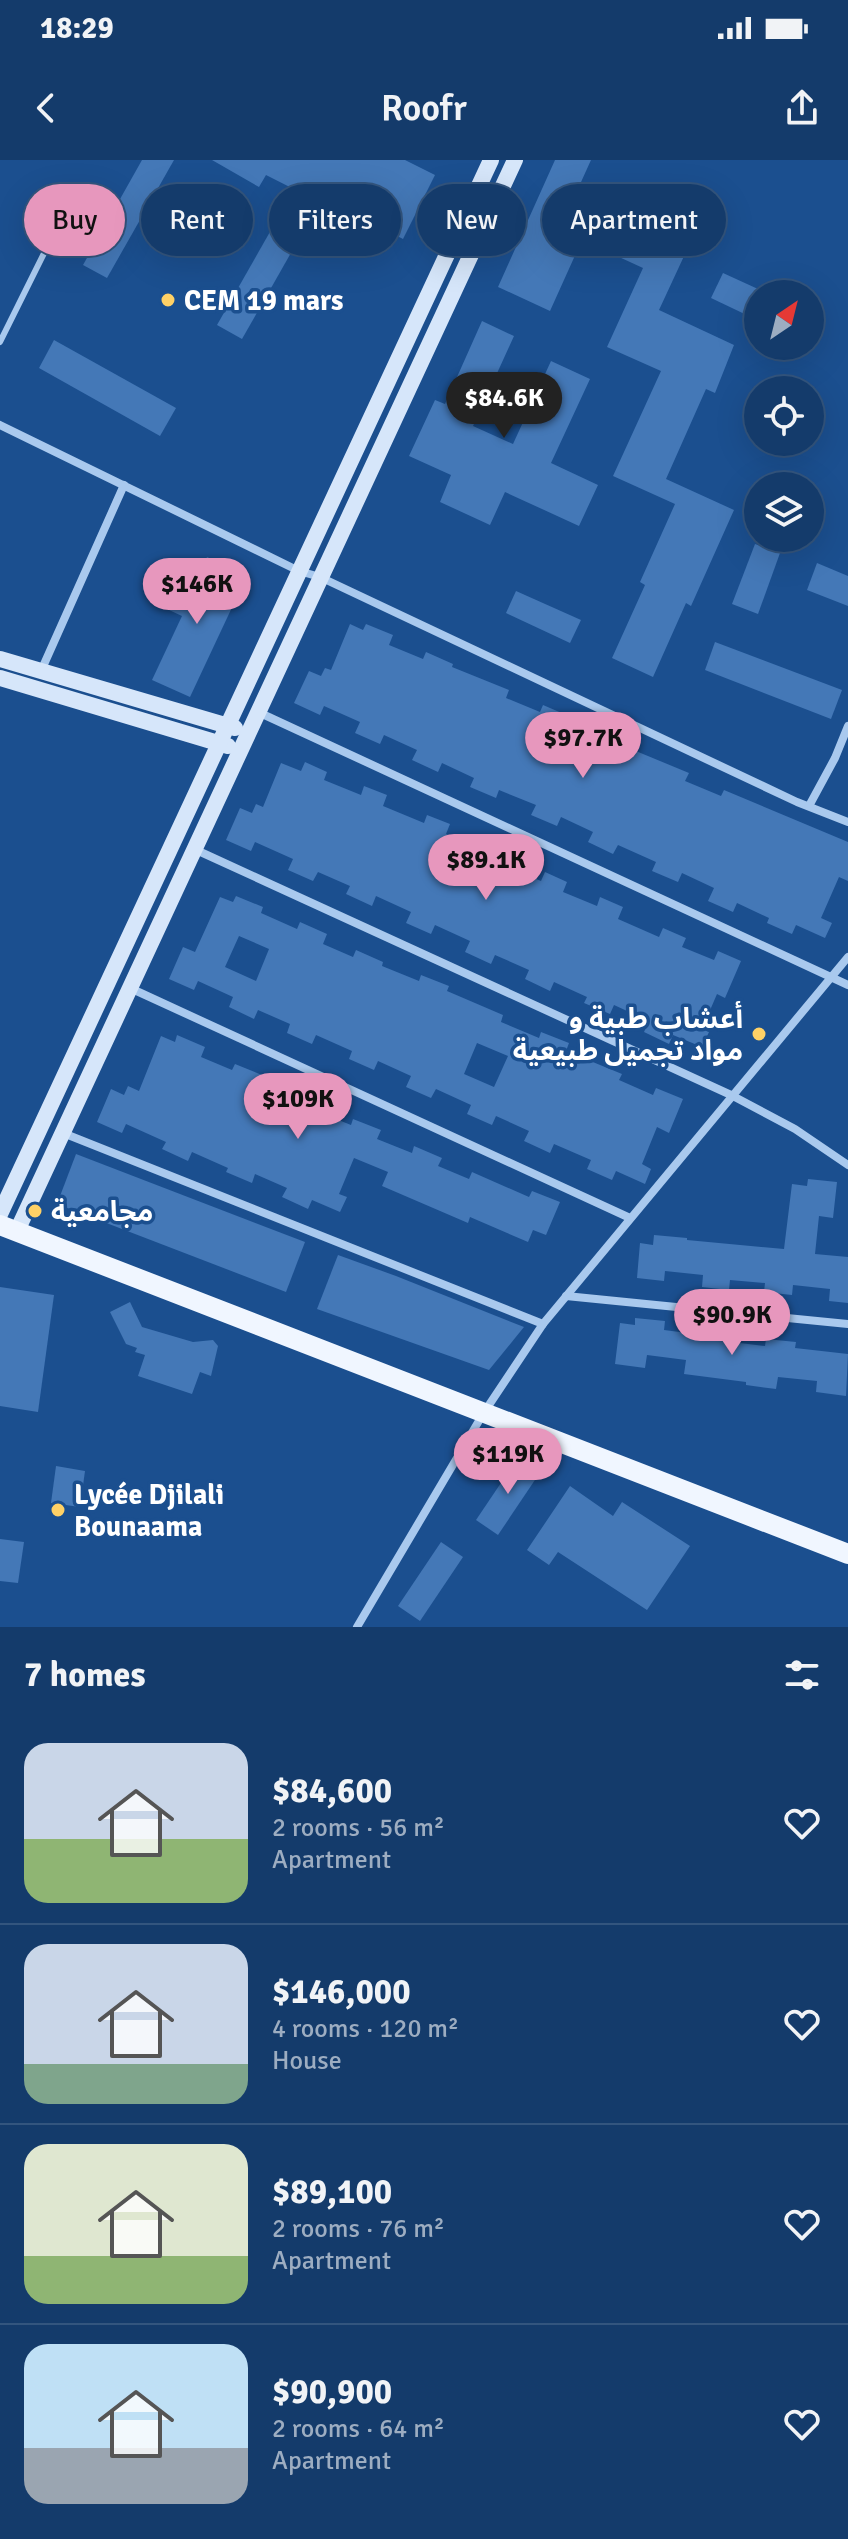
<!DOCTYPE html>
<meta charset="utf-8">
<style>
:root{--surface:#143b6b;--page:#1d4271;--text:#f1f3f6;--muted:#9dadc1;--line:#33557e;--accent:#e797bd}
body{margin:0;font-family:Signika,"Noto Sans Arabic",sans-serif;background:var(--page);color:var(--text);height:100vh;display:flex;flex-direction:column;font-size:30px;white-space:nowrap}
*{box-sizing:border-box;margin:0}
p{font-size:26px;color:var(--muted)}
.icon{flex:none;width:44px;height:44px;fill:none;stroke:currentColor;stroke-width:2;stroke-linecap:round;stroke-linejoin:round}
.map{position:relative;height:1467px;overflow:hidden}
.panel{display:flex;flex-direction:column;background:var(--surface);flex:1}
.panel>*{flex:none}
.top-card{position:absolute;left:24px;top:24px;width:800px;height:72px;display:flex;gap:16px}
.needle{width:52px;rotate:35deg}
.buttons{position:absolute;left:744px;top:120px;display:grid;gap:16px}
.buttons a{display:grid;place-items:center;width:80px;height:80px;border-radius:50%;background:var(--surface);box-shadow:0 8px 32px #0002,0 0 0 2px var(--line);font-size:40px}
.price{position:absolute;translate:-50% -68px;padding:0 18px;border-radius:28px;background:var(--accent);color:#111;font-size:26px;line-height:52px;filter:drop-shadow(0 2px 4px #0008)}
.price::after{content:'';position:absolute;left:50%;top:48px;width:24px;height:18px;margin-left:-12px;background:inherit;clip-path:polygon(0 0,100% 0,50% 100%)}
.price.current{background:#222;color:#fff}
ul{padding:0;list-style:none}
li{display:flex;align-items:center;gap:24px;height:200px;padding:0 24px}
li+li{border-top:2px solid var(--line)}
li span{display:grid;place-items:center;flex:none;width:224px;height:160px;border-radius:24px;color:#555}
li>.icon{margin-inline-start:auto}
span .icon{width:96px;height:96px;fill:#fffc;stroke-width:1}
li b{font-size:34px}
h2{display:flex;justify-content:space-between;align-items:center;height:96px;padding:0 24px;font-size:34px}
.chip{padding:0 28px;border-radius:36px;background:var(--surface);box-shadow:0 8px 32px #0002,0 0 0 2px var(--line);font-size:28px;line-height:72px}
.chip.current{background:var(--accent);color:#111}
.status{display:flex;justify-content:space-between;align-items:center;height:56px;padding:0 40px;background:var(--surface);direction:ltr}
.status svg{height:22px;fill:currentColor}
header{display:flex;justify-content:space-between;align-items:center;height:104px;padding:0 24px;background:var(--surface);font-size:36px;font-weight:600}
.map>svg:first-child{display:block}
</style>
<div class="status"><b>18:29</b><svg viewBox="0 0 49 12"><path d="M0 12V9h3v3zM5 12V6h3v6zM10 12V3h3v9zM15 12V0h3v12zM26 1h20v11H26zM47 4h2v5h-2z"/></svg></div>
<header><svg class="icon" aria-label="back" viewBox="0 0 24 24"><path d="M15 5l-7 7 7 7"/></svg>Roofr<svg class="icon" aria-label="share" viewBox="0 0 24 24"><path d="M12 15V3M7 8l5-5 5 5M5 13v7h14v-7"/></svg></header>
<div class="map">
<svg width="848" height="1467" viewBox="0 0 848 1467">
<rect width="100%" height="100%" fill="#1b4f8f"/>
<g fill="#4478b7" fill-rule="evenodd">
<path d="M 142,0 L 174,0 L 107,118 L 83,105 Z"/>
<path d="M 212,0 L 405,0 L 435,15 L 403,79 L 355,54 L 353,59 L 266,15 L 259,27 Z"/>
<path d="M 555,0 L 591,0 L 572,42 L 685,94 L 659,150 L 734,185 L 715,233 L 706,229 L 666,319 L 734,350 L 691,446 L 686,443 L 653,517 L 612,498 L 645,425 L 640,422 L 675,344 L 613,316 L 661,211 L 607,187 L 643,108 L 582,80 L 550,151 L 498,127 Z"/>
<path d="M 275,63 L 300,77 L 242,179 L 217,165 Z"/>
<path d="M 723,113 L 758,129 L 758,147 L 753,158 L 711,138 Z"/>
<path d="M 482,161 L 514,176 L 473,266 L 513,284 L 551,201 L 590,219 L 551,303 L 598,325 L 579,366 L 505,332 L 490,365 L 440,342 L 451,315 L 409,296 L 435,240 L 445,244 Z"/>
<path d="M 54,180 L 176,248 L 160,276 L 39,208 Z"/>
<path d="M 755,384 L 780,393 L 758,454 L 732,444 Z"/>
<path d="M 207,397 L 240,412 L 228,437 L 235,441 L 190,537 L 152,520 L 182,456 L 169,450 L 184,417 L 195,423 Z"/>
<path d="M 817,403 L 848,416 L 848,446 L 807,430 Z"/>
<path d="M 516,431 L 581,460 L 570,483 L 506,453 Z"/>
<path d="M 350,464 L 363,470 L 366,464 L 393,475 L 389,485 L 423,499 L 426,492 L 453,504 L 452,507 L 509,530 L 506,538 L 540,552 L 543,545 L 571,557 L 566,567 L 602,582 L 605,575 L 632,587 L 631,589 L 689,613 L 685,621 L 721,636 L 724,630 L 848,682 L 848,721 L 839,717 L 821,758 L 832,763 L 825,778 L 796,765 L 792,774 L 767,763 L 769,758 L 737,743 L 733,752 L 708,741 L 714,728 L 682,713 L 678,722 L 652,711 L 656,702 L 618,685 L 613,694 L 588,682 L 593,672 L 561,657 L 557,666 L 531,655 L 536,645 L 499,630 L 496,638 L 470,627 L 474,618 L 442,603 L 438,612 L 412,600 L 417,590 L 384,575 L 380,584 L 355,573 L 360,562 L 324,546 L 320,555 L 294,543 L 309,511 L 321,516 L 325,508 L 331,510 Z"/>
<path d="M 715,482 L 842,530 L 831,559 L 705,510 Z"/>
<path d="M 305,602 L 327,612 L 324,620 L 361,635 L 364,626 L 387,635 L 383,646 L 424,663 L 427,655 L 450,664 L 446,674 L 478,687 L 481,679 L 504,688 L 498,703 L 541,721 L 545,712 L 567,722 L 563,732 L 597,746 L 600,737 L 623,747 L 618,759 L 659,777 L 663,768 L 686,778 L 682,787 L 714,800 L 718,791 L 741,801 L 725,838 L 717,834 L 702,869 L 709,872 L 702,887 L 673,875 L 669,884 L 644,872 L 649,861 L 614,845 L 610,854 L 584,843 L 587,837 L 554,822 L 550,831 L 525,819 L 529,810 L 495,795 L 491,804 L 465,792 L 470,781 L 435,765 L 431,774 L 406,763 L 411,752 L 376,736 L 372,746 L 346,734 L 350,726 L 318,712 L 313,721 L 288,710 L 293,699 L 255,682 L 251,691 L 226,680 L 240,648 L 252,653 L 256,644 L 263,647 L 281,603 L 301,611 Z"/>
<path d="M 236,736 L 263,747 L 261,753 L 297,769 L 300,762 L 327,774 L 323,784 L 353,797 L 356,790 L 383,802 L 382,806 L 419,821 L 421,815 L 449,826 L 447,831 L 503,855 L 501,862 L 539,878 L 541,872 L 569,883 L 566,891 L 622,914 L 619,920 L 653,935 L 656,928 L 683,939 L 669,973 L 657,967 L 642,1004 L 651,1009 L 645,1024 L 616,1011 L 612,1020 L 587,1009 L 591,1000 L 554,984 L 550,993 L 524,981 L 529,971 L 496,956 L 492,965 L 467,954 L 471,945 L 436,929 L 431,938 L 406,927 L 411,916 L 378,901 L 374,910 L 349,899 L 352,891 L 316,875 L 312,884 L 287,873 L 290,864 L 258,850 L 254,859 L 229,847 L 233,837 L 198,821 L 194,830 L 169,819 L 183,787 L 195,792 L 220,737 L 233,742 ZM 239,776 L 269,789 L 256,821 L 225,807 ZM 477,883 L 508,896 L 494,927 L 464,914 Z"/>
<path d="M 177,875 L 205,887 L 201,897 L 232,910 L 235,904 L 262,915 L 260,919 L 292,933 L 294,926 L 322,938 L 316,951 L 351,965 L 353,959 L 381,970 L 377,979 L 412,993 L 414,986 L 442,998 L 438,1006 L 469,1019 L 472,1012 L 529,1037 L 532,1031 L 560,1042 L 546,1075 L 533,1070 L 528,1082 L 470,1057 L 468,1063 L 382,1026 L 388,1012 L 354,998 L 339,1034 L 347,1037 L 340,1052 L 312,1040 L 308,1049 L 282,1037 L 287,1028 L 255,1014 L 252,1023 L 226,1012 L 228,1008 L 192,992 L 188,1001 L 162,989 L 166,982 L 126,964 L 122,973 L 97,962 L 111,929 L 124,935 L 128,926 L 139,931 L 161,876 L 175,882 Z"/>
<path d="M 76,994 L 305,1082 L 286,1132 L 57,1044 Z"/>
<path d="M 808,1019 L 837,1022 L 833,1058 L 819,1056 L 815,1094 L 848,1097 L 848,1143 L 829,1141 L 830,1129 L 793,1125 L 792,1135 L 764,1132 L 765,1123 L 730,1120 L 729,1130 L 702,1127 L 703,1115 L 665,1111 L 664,1121 L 637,1118 L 640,1083 L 653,1085 L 654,1075 L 687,1078 L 687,1080 L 784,1089 L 792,1024 L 807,1026 Z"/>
<path d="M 338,1095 L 396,1116 L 524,1167 L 489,1210 L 317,1149 Z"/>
<path d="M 0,1127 L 54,1135 L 38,1252 L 0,1246 Z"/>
<path d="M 130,1142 L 142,1167 L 193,1182 L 213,1180 L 218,1186 L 211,1216 L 200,1212 L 192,1234 L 138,1216 L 145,1195 L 135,1192 L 137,1188 L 126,1184 L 110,1152 Z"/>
<path d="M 635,1158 L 665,1161 L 664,1170 L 703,1175 L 704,1168 L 734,1172 L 732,1182 L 765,1186 L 766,1179 L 796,1182 L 795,1188 L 848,1194 L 846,1236 L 816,1232 L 817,1221 L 778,1217 L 776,1229 L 746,1225 L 746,1222 L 684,1214 L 686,1200 L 647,1195 L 645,1208 L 615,1204 L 620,1163 L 635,1165 Z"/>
<path d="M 519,1296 L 541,1311 L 498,1375 L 476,1360 Z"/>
<path d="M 56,1306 L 85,1311 L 80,1347 L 51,1343 Z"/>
<path d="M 570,1326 L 613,1356 L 622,1342 L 690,1386 L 647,1450 L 558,1392 L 549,1405 L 527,1390 Z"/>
<path d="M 0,1379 L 24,1382 L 18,1423 L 0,1421 Z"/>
<path d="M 441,1382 L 463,1397 L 420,1461 L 398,1446 Z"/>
</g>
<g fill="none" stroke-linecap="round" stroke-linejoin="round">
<path stroke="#a9c9ee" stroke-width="6" d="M 0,182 L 63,55"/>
<g stroke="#a9c9ee" stroke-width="8">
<path d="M 0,265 L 299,411 L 320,417 L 797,642 L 848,662"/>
<path d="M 41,511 L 124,325"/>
<path d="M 258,552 L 848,825"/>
<path d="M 809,646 L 835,598 L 848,566"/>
<path d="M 194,689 L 731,935 L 795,969 L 848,1005"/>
<path d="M 130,828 L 630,1058"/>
<path d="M 63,973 L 543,1164"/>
<path d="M 566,1136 L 848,1164"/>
<path d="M 357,1467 L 483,1254 L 543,1164 L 848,797"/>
</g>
<g stroke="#d6e6fa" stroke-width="16">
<path d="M 0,499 L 235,568"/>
<path d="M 0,518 L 228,586"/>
<path d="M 0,1054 L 491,0"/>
<path d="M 17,1071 L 515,0"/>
</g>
<path stroke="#f0f6ff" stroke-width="20" d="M 0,1065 L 848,1394"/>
</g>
<g fill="#ffd166" stroke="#1b4f8f" stroke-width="3">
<circle cx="168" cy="140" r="8"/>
<circle cx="759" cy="874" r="8"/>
<circle cx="35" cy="1051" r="8"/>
<circle cx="58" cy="1350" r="8"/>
</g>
<g text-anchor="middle" stroke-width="7" stroke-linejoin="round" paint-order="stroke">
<g font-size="28" font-weight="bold" fill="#fff" stroke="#1b4f8f" text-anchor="start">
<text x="184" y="150">CEM 19 mars</text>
<text x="743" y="868" text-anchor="end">أعشاب طبية و<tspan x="743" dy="32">مواد تجميل طبيعية</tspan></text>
<text x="51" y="1061">مجامعية</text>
<text x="74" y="1344">Lycée Djilali<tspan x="74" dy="32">Bounaama</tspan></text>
</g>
</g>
</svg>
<div class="buttons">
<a><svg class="needle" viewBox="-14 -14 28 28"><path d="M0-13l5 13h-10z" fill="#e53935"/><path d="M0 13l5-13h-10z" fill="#9dadc1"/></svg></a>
<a><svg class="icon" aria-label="locate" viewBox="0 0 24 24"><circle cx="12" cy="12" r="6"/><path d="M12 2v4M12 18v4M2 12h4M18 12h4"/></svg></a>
<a><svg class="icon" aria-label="layers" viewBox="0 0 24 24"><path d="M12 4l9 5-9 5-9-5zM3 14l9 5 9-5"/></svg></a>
</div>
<b class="price current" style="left:504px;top:280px">$84.6K</b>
<b class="price" style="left:197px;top:466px">$146K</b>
<b class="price" style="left:583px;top:620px">$97.7K</b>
<b class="price" style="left:486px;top:742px">$89.1K</b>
<b class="price" style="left:298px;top:981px">$109K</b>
<b class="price" style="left:732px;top:1197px">$90.9K</b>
<b class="price" style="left:508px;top:1336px">$119K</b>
<div class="top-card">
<a class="chip current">Buy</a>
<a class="chip">Rent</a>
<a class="chip">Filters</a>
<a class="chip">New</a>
<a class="chip">Apartment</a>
</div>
</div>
<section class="panel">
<h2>7 homes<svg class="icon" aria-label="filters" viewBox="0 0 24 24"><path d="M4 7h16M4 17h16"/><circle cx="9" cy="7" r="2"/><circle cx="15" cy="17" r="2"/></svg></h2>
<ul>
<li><span style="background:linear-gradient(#c9d6e8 60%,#8fb573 0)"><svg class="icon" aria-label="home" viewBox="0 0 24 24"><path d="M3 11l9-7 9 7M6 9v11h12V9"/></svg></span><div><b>$84,600</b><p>2 rooms · 56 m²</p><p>Apartment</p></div><svg class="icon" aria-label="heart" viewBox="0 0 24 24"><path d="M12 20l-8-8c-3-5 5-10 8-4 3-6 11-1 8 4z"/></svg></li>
<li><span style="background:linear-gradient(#c9d6e8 75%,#7fa58c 0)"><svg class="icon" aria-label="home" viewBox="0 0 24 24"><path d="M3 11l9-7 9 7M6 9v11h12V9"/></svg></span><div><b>$146,000</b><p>4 rooms · 120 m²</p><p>House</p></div><svg class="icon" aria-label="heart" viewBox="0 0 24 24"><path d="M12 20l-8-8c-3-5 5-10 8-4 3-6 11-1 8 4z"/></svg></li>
<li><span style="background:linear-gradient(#dfe7d0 70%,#8fb573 0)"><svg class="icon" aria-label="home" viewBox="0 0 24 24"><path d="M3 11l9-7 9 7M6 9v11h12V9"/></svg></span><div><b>$89,100</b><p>2 rooms · 76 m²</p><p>Apartment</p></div><svg class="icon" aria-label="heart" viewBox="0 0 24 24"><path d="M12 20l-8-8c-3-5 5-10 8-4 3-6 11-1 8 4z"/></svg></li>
<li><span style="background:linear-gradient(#bfe0f5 65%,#9aa5b1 0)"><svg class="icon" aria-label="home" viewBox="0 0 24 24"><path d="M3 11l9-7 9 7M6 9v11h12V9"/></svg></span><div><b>$90,900</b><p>2 rooms · 64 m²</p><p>Apartment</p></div><svg class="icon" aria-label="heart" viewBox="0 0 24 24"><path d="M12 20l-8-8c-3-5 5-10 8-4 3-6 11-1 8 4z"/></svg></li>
</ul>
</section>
